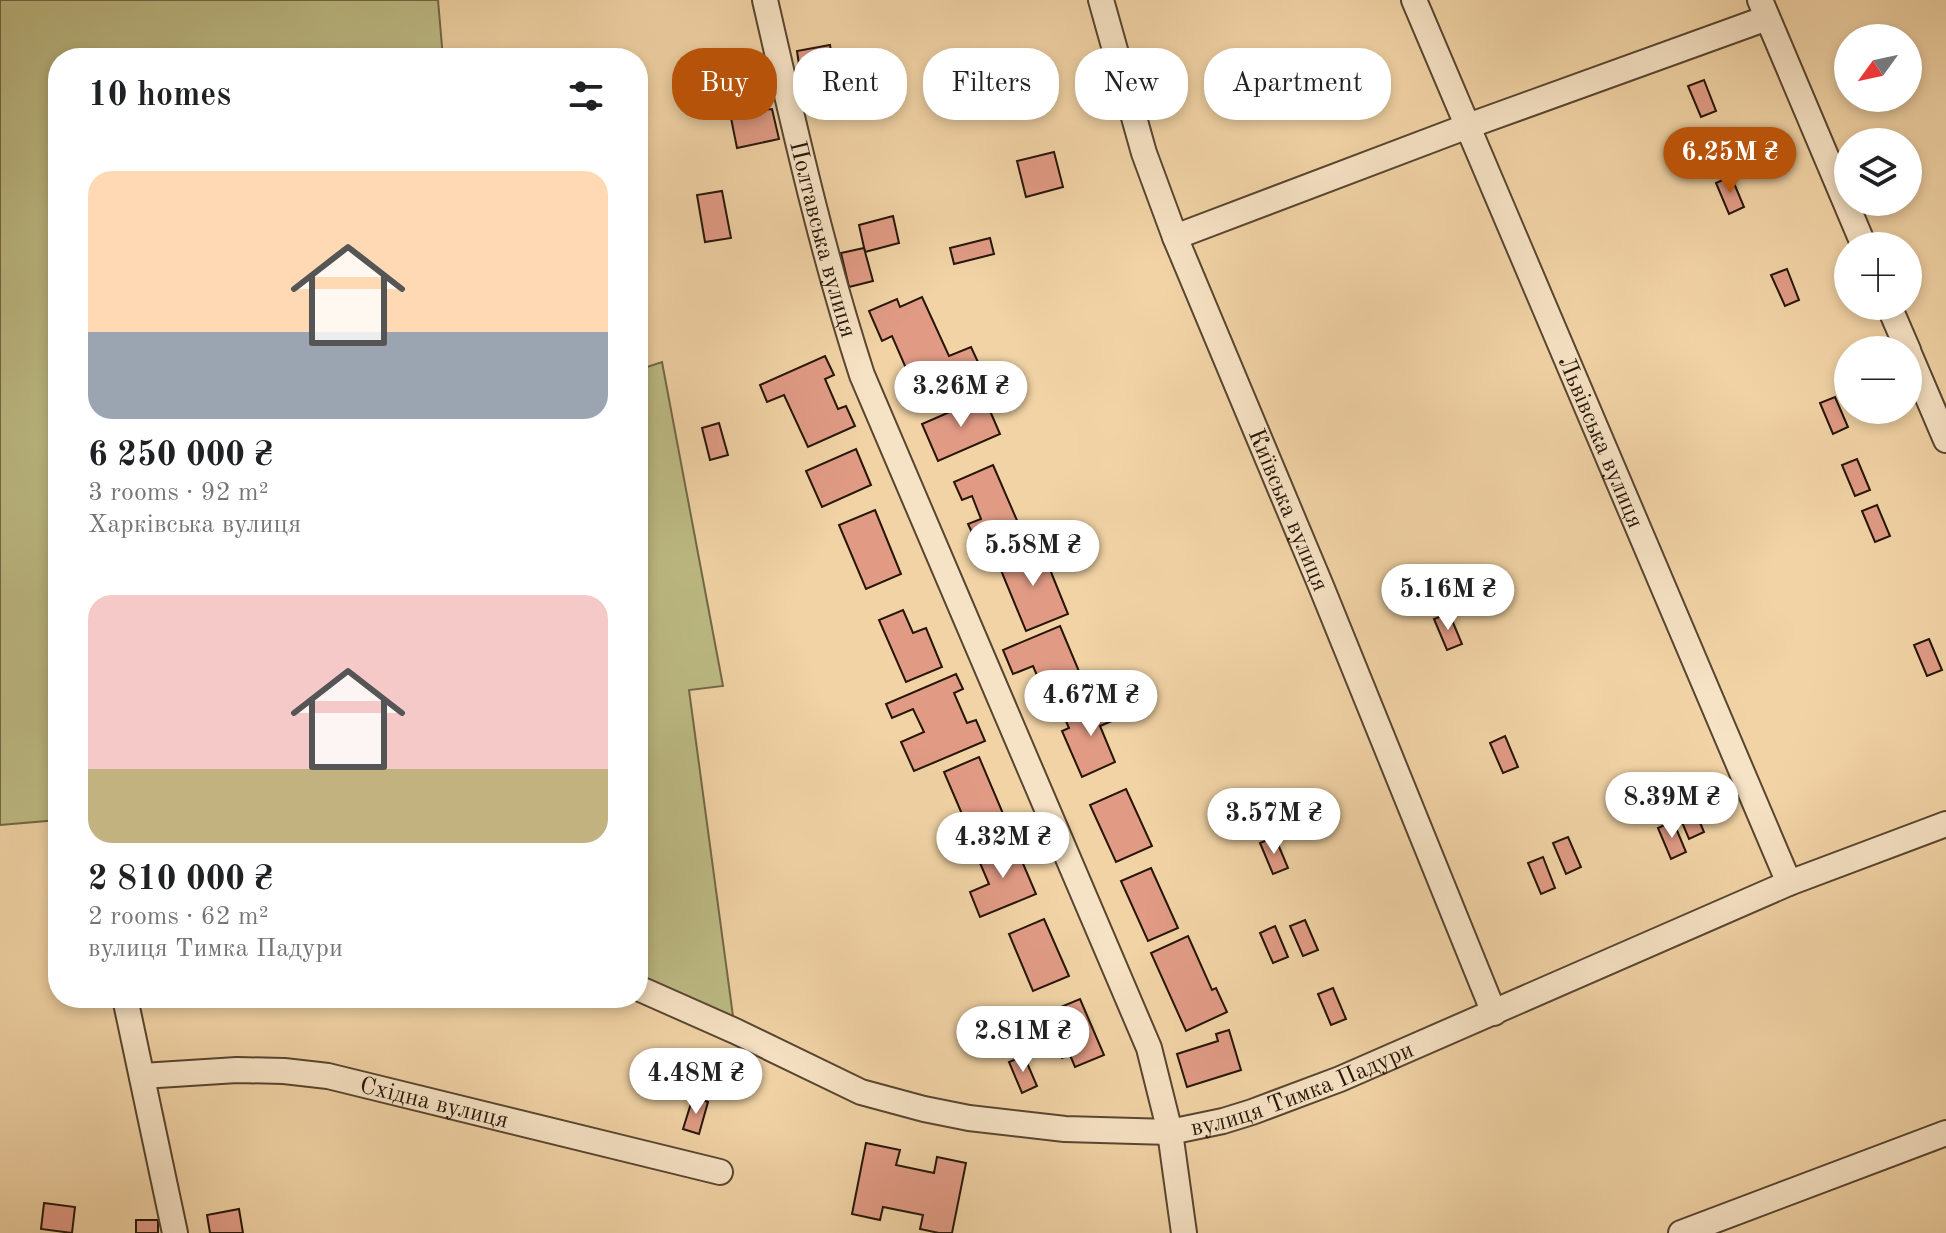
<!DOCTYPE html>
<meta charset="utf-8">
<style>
:root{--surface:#fff;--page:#f6f6f6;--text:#202124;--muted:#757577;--accent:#b45309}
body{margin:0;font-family:"Old Standard TT",serif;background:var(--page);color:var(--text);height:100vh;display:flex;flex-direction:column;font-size:30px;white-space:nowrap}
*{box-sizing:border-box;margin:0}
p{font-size:26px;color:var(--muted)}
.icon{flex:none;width:44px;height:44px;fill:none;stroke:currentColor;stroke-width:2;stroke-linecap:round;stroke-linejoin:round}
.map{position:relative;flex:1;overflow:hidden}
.details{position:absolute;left:48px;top:48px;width:600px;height:960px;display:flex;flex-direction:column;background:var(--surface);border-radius:32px;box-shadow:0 4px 12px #0003}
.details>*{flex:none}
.hud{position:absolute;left:672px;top:48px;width:760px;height:72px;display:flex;gap:16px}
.needle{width:52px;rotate:237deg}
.tools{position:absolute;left:1834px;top:24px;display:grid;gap:16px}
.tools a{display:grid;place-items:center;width:88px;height:88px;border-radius:50%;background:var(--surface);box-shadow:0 4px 12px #0003;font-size:40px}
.price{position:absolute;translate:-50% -68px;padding:0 18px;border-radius:28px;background:#fff;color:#222;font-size:26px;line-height:52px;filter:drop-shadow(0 2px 4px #0008)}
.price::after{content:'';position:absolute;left:50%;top:48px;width:24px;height:18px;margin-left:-12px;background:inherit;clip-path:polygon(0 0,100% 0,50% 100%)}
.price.current{background:var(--accent);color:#fff}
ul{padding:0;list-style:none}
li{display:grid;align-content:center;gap:16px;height:424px;padding:0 40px}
li span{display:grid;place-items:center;height:248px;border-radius:24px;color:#555}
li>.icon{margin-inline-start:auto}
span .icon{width:144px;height:144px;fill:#fffc;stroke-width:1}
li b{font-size:34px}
h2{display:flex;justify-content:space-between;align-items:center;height:96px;padding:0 40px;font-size:34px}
.tag{padding:0 28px;border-radius:32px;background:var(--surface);box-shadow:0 4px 12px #0003;font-size:28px;line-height:72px}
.tag.current{background:var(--accent);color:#fff}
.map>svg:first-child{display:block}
</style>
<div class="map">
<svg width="1946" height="1233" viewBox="0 0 1946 1233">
<rect width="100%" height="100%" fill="#f1d3a5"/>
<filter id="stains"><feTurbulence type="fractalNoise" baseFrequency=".0025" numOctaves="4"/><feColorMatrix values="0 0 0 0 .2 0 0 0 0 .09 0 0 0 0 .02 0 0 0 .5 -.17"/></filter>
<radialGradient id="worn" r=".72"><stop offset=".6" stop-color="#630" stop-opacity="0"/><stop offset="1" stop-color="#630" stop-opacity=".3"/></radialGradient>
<g fill="#bdbb84" stroke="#716846" stroke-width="2">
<path d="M 0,0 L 438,0 L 443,58 L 58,58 L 58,820 L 0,825 Z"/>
<path d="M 662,362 L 723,686 L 689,690 L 735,1031 L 638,988 L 638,370 Z"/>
</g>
<g fill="#e19b85" stroke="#251609" stroke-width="2">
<path d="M 830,45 L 836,79 L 802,85 L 797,51 Z"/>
<path d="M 1704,80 L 1716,111 L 1701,117 L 1688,86 Z"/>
<path d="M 762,100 L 764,110 L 772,109 L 779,139 L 737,148 L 730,113 L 734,112 L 733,105 Z"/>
<path d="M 1054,152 L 1063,187 L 1026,197 L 1017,161 Z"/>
<path d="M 1731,176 L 1744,207 L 1729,214 L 1716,183 Z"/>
<path d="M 722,191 L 731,238 L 705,242 L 697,195 Z"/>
<path d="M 893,216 L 899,243 L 865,252 L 859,225 Z"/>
<path d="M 990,238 L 994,254 L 954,264 L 950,248 Z"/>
<path d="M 864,248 L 873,281 L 849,287 L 841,253 Z"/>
<path d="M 1787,269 L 1799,300 L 1785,306 L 1771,275 Z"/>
<path d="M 922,297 L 949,356 L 971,347 L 984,375 L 912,406 L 900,379 L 909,375 L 892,336 L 882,341 L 869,311 L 897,299 L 900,307 Z"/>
<path d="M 825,356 L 834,375 L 825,379 L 838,409 L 846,406 L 855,426 L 808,447 L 784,395 L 767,402 L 760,385 Z"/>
<path d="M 984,397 L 1000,434 L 938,461 L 922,424 Z"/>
<path d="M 1835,397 L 1848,427 L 1833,434 L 1820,403 Z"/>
<path d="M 719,423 L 728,455 L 710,460 L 702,428 Z"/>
<path d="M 856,449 L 871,485 L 822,507 L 806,471 Z"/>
<path d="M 1857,459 L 1870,490 L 1855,496 L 1842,465 Z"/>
<path d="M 993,465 L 1019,525 L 977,543 L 968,524 L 981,519 L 972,496 L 962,500 L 954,482 Z"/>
<path d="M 1877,505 L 1890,536 L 1875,542 L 1862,511 Z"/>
<path d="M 875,510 L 901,574 L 866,589 L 839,525 Z"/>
<path d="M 1040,545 L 1068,614 L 1026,631 L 998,563 Z"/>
<path d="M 903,610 L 913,633 L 926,628 L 942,667 L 906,682 L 879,620 Z"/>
<path d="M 1449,613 L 1462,644 L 1447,650 L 1434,619 Z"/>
<path d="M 1060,626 L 1083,681 L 1099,674 L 1108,695 L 1055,717 L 1033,666 L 1013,674 L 1003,650 Z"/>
<path d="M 1929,639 L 1942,670 L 1927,676 L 1914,645 Z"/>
<path d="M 956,674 L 963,689 L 954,693 L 967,723 L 976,720 L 985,741 L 914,771 L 901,742 L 924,732 L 913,709 L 892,718 L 886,704 Z"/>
<path d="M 1111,699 L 1119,718 L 1100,726 L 1115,762 L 1082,777 L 1062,731 L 1069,728 L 1065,719 Z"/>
<path d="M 1505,736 L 1518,767 L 1503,773 L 1490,743 Z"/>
<path d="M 979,757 L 1007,823 L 958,844 L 951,827 L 965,821 L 944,772 Z"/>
<path d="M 1126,789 L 1152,846 L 1116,862 L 1090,805 Z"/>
<path d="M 1691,801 L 1704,832 L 1689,839 L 1676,808 Z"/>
<path d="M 1673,821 L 1686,852 L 1671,859 L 1658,828 Z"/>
<path d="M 1275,837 L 1288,868 L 1273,874 L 1260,843 Z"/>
<path d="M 1568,837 L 1581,867 L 1566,874 L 1553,843 Z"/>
<path d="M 1012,838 L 1036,894 L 980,917 L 970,892 L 989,884 L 980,863 L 993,858 L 988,848 Z"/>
<path d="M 1543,857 L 1555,888 L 1541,894 L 1528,863 Z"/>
<path d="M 1151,868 L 1178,928 L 1148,941 L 1121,881 Z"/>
<path d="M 1044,919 L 1069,976 L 1033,991 L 1009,934 Z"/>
<path d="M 1305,920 L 1318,950 L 1303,956 L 1290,926 Z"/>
<path d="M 1275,926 L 1288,957 L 1273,963 L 1260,933 Z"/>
<path d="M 1188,936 L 1212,990 L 1216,988 L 1227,1012 L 1186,1031 L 1151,953 Z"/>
<path d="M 1333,988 L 1346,1019 L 1331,1025 L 1318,994 Z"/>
<path d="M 1080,999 L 1104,1055 L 1075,1067 L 1070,1055 L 1062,1058 L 1044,1014 Z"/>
<path d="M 978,1011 L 991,1042 L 976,1048 L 964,1018 Z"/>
<path d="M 1229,1030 L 1241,1070 L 1187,1087 L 1177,1054 L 1218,1041 L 1216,1034 Z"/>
<path d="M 1024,1056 L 1037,1086 L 1022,1093 L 1009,1062 Z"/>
<path d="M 693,1097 L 708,1102 L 699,1134 L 683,1129 Z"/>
<path d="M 866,1143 L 900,1150 L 896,1165 L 934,1173 L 937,1157 L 966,1163 L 952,1233 L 939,1233 L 920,1229 L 923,1215 L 883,1207 L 880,1220 L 852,1214 Z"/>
<path d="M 44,1203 L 75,1207 L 72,1233 L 41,1229 Z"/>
<path d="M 239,1209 L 243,1233 L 210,1233 L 207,1215 Z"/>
<rect x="136" y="1220" width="22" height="13"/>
</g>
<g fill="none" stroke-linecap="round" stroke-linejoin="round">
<g stroke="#584530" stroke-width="28">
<g id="minor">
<path id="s1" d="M 765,0 C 794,126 822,252 862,375 L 1149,1048 L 1170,1132 L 1184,1233"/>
<path id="s2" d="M 1101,0 L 1144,153 L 1175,237 L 1321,586 L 1494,1013"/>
<path id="s3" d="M 1414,0 L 1789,883"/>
<path d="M 1760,0 L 1864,246"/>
<path d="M 1175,237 L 1468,126 L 1767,18"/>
<path d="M 1889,306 L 1908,350"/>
<path d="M 1908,351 L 1946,440"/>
<path id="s4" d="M 638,988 L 735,1031 L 861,1092 L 924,1109 L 969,1118 L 1065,1129 L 1170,1132 L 1223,1121 L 1252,1112 L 1340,1079 L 1789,883 L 1946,824"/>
<path d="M 125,998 L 175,1233"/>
<path id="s5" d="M 142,1076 L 237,1070 L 284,1071 L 328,1076 L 720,1172"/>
<path d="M 1681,1233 L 1946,1133"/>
</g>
</g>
<use href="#minor" stroke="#f6e2c4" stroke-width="24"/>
</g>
<g text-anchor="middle" stroke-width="6" stroke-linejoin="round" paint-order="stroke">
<g font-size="24" fill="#251609" stroke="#f6e2c4">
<text dy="8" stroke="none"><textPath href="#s1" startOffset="246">Полтавська вулиця</textPath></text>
<text dy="8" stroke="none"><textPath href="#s3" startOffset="480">Львівська вулиця</textPath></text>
<text dy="8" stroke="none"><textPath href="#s2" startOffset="544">Київська вулиця</textPath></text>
<text dy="8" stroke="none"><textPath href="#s4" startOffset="698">вулиця Тимка Падури</textPath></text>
<text dy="8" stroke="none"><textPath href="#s5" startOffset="296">Східна вулиця</textPath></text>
</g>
</g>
<rect width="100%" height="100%" filter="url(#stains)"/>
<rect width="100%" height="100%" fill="url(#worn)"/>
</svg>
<div class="tools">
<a><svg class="needle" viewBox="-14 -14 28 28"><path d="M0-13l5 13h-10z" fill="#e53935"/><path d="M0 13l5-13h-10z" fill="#757577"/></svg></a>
<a><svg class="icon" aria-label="layers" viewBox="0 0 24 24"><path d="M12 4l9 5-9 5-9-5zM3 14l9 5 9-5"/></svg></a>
<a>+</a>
<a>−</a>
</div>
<b class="price current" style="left:1730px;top:195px">6.25M ₴</b>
<b class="price" style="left:961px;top:429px">3.26M ₴</b>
<b class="price" style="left:1033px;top:588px">5.58M ₴</b>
<b class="price" style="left:1448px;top:632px">5.16M ₴</b>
<b class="price" style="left:1091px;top:738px">4.67M ₴</b>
<b class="price" style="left:1672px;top:840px">8.39M ₴</b>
<b class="price" style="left:1274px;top:856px">3.57M ₴</b>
<b class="price" style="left:1003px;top:880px">4.32M ₴</b>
<b class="price" style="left:1023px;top:1074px">2.81M ₴</b>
<b class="price" style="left:696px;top:1116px">4.48M ₴</b>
<div class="hud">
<a class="tag current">Buy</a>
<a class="tag">Rent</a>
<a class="tag">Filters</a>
<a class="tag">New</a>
<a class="tag">Apartment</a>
</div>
<section class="details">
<h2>10 homes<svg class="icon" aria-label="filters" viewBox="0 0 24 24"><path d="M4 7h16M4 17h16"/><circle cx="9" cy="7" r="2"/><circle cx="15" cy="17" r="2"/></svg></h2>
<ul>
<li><span style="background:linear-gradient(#ffd9b3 65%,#9aa5b1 0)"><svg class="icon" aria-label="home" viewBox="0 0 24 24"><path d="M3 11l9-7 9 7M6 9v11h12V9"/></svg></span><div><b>6 250 000 ₴</b><p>3 rooms · 92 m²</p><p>Харківська вулиця</p></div></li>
<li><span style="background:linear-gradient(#f6c9c9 70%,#c2b280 0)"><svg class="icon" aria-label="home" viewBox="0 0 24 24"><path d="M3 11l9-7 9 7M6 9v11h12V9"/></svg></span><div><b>2 810 000 ₴</b><p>2 rooms · 62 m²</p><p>вулиця Тимка Падури</p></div></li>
</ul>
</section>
</div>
